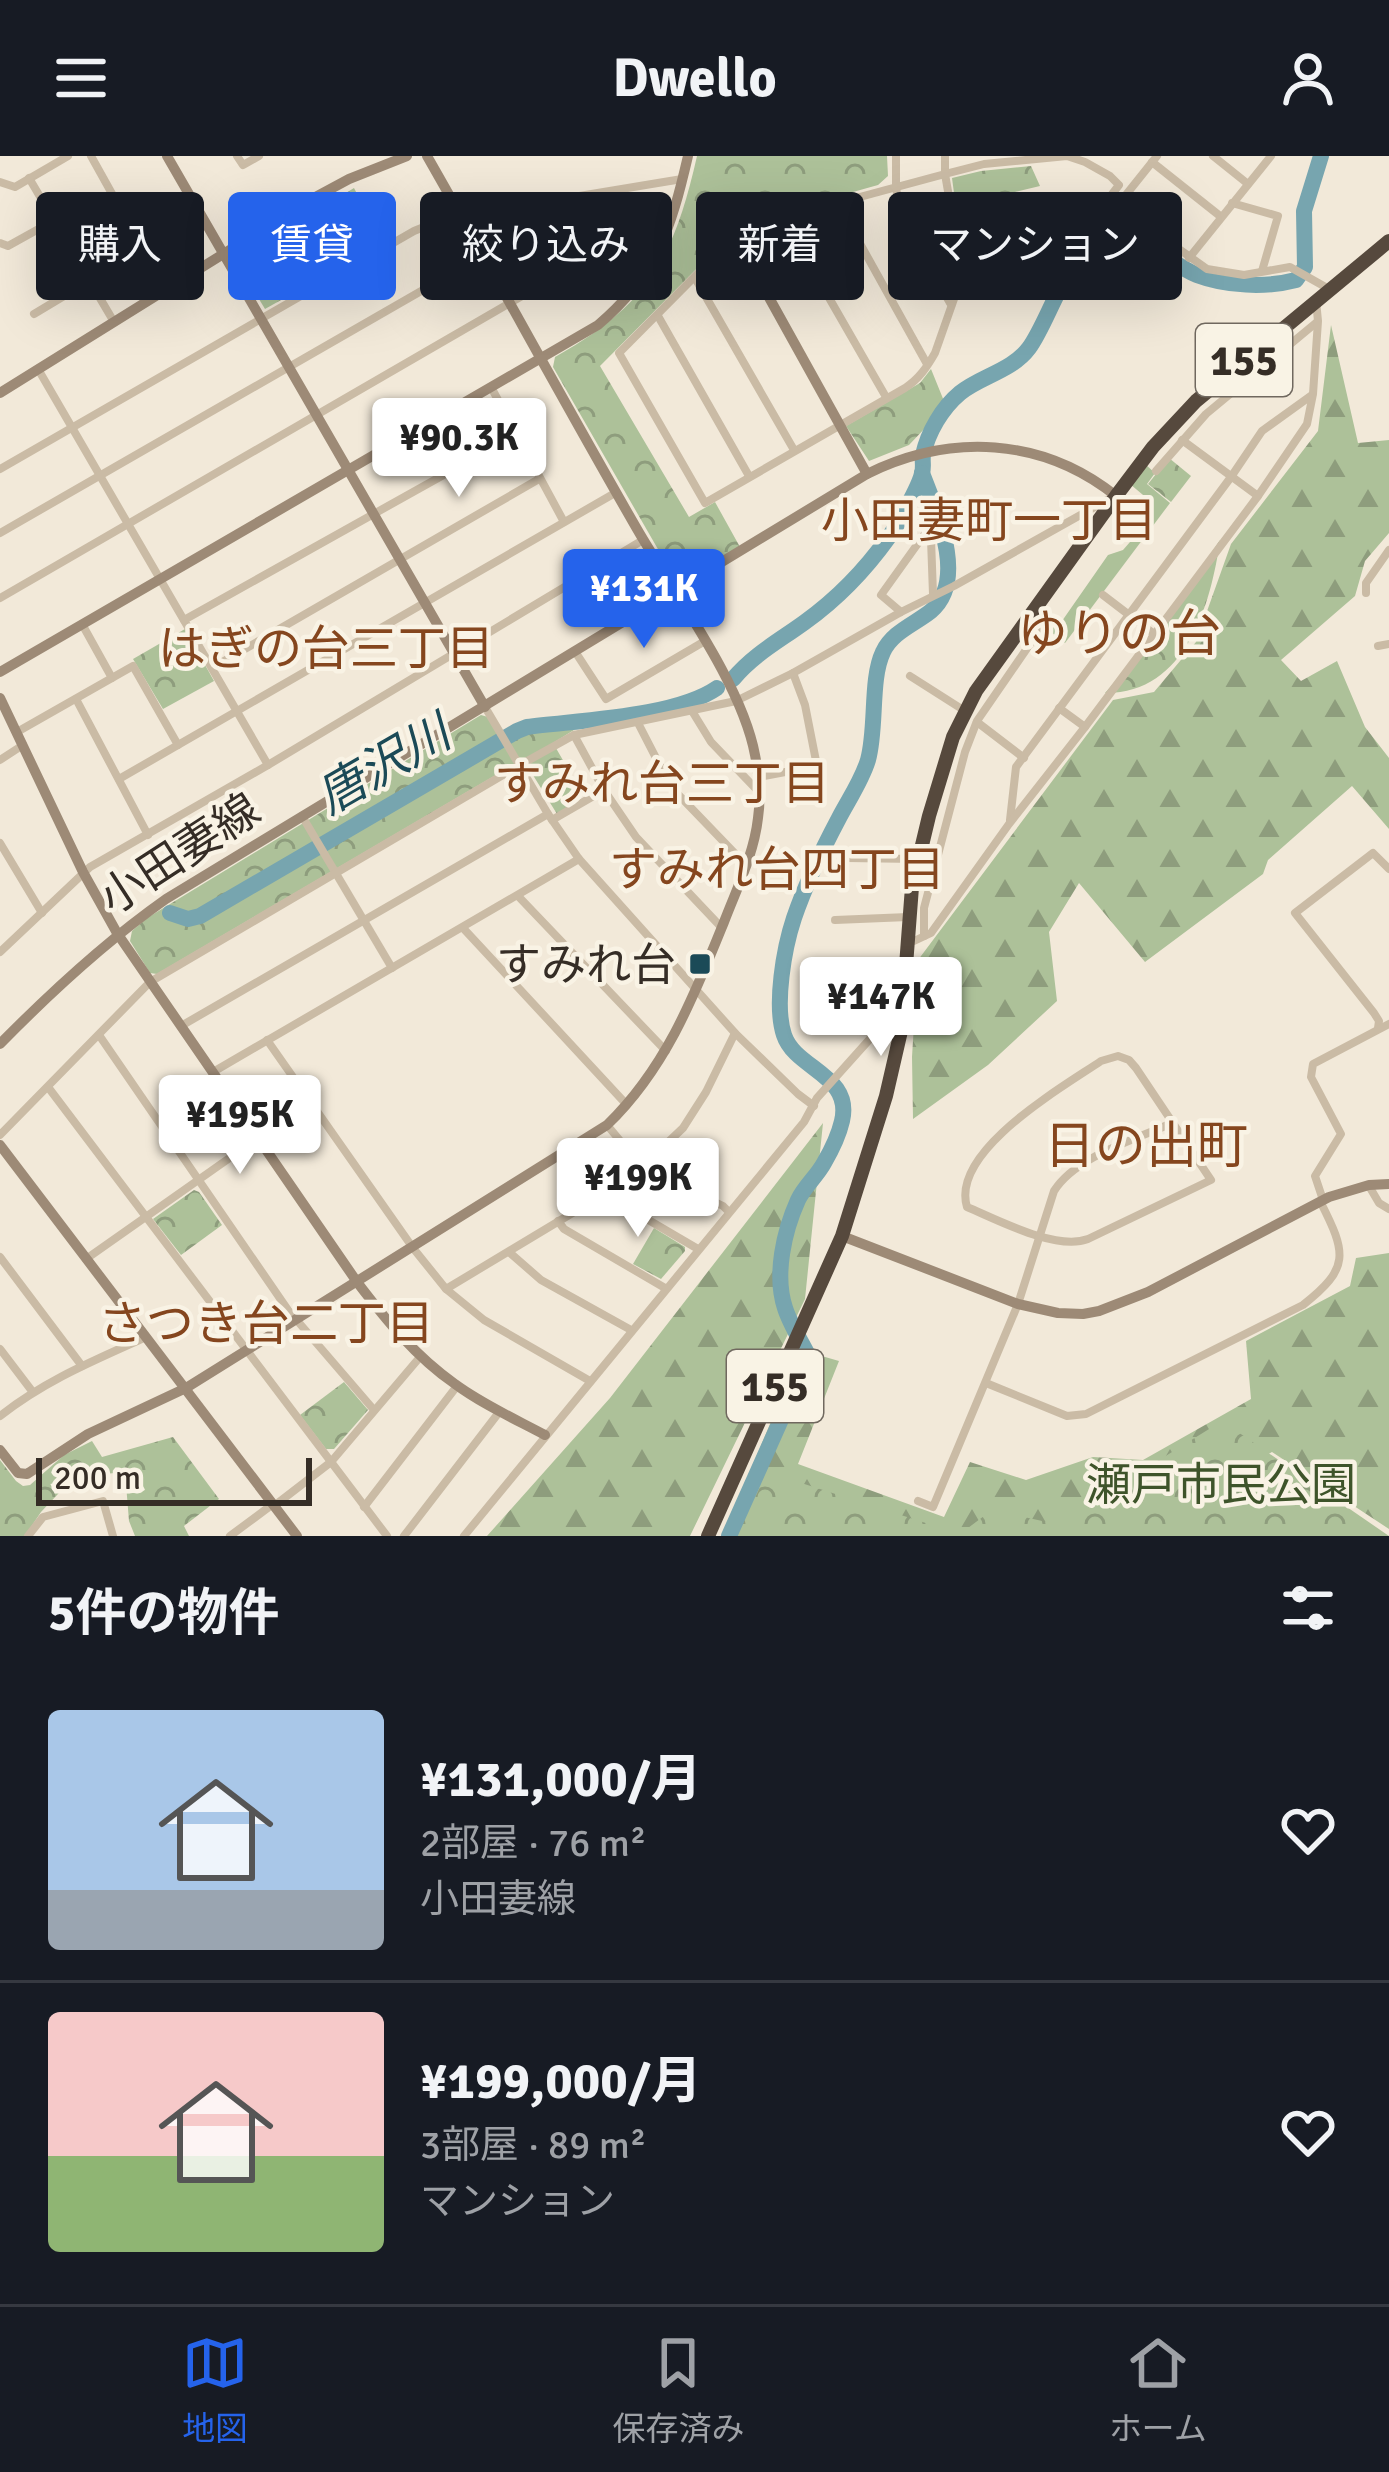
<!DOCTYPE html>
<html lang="ja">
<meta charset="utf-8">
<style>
:root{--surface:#171b24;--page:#20242c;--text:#f1f3f6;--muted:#9ea1a6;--line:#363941;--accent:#2563eb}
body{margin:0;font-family:Signika,"Noto Sans JP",sans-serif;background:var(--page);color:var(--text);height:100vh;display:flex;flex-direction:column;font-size:45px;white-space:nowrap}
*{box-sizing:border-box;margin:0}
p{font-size:39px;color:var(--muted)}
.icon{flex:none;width:66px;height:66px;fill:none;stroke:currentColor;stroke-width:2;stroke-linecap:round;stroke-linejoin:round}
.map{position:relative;height:1380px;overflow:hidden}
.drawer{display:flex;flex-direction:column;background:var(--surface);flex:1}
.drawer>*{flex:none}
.guide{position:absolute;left:36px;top:36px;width:1317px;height:108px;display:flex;gap:24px}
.scale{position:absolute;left:36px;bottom:30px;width:276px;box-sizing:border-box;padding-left:12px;border:6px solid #352d26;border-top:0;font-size:33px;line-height:42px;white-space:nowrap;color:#352d26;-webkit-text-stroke:9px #f9f3e5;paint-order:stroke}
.price{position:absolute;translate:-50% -102px;padding:0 27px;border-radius:12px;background:#fff;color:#222;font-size:39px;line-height:78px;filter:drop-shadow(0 3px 6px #0008)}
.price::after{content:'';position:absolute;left:50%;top:72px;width:36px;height:27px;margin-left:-18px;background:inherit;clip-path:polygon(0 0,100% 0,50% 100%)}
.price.active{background:var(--accent);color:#fff}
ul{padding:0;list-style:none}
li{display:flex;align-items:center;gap:36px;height:300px;padding:0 48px}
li+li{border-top:3px solid var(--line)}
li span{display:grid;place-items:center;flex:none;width:336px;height:240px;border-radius:12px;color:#555}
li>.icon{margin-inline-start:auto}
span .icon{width:144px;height:144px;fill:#fffc;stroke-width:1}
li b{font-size:51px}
h2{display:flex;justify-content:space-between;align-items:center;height:144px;padding:0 48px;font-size:51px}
.chip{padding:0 42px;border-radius:12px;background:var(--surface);box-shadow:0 12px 48px #0002;font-size:42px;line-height:108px}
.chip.active{background:var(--accent);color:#fff}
header{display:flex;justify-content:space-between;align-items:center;height:156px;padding:0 48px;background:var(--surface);font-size:54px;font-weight:700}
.tabs{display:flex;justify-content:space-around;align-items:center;height:168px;border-top:3px solid var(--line);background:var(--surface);font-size:33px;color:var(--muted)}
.tabs a{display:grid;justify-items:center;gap:6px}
.tabs .active{color:var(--accent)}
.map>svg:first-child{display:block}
</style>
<header><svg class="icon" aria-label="menu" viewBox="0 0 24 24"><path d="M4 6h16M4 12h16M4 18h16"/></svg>Dwello<svg class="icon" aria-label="person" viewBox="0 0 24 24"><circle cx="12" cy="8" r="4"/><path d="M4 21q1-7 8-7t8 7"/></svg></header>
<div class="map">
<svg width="1389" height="1380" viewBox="0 0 1389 1380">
<defs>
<pattern id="forest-firs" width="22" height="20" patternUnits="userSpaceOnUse" patternTransform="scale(3)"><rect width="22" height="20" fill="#adc199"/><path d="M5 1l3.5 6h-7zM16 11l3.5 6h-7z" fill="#8e9d7d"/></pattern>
<pattern id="park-crowns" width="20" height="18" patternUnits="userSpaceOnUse" patternTransform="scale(3)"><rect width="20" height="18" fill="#adc199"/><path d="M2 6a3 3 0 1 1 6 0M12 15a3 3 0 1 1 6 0" fill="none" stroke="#8e9d7d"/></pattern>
</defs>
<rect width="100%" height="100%" fill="#f2e9d9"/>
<path fill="#adc199" d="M 1145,308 L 1155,317 L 1147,328 L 1170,347 L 1065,487 L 1046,472 L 1056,471 L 1062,465 L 1108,399 L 1123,394 L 1151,362 L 1149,344 L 1130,328 Z"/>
<g fill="url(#forest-firs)">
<path d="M 1331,169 L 1358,287 L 1389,284 L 1389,377 L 1365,405 L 1355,440 L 1281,504 L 1301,525 L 1337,505 L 1365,571 L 1389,602 L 1389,673 L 1352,630 L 1268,704 L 1263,718 L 1145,806 L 1079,727 L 1049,776 L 1057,845 L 988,909 L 913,963 L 912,901 L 918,804 L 1113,544 L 1154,536 L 1196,486 L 1231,388 L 1318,275 Z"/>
<path d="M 823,967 L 805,1143 L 690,1380 L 487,1380 L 610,1242 Z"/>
<path d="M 1389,1097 L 1389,1373 L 1272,1296 L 1121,1380 L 723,1380 L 801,1194 L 839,1205 L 798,1308 L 944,1361 L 970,1306 L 1026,1324 L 1093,1301 L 1143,1304 L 1251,1243 L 1246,1185 L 1350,1130 L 1356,1102 Z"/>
</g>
<g fill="url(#park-crowns)">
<path d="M 697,0 L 887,0 L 888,20 L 878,29 L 742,67 L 600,210 L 689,361 L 715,346 L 740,391 L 684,425 L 674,421 L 553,211 L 555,201 C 648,149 674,102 697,0 Z"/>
<path d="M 1031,10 L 1040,30 L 1002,39 L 981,86 L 954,37 L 952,22 L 981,15 Z"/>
<path d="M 354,32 L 383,87 L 265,153 L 236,105 Z"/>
<path d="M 931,213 L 946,250 L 909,289 L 869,305 L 846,270 L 920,227 Z"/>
<path d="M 1169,302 L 1191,320 L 1171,346 L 1148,328 Z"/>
<path d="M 1220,384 C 1211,449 1185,538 1105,537 L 1159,476 Z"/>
<path d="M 185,473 L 214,525 L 163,553 L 133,503 Z"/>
<path d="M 481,559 L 488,561 L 503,586 L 524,574 L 571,567 L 574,574 L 553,587 L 564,606 L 565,620 L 578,644 L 557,658 L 523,603 L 157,818 L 150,817 L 130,785 L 132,775 L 147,762 Z"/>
<path d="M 194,1034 L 199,1036 L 222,1069 L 181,1099 L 153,1063 Z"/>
<path d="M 654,1072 L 685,1091 L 685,1095 L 661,1123 L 633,1108 Z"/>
<path d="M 344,1226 L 368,1254 L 334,1293 L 326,1293 L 300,1259 Z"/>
<path d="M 1222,1265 L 1389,1380 L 737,1380 L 767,1316 L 960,1378 L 992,1354 L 1056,1368 Z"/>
<path d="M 173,1281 L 219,1343 L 184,1370 L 189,1380 L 135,1380 L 129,1365 L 125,1316 L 74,1321 L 41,1356 L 25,1380 L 0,1380 L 0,1304 L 16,1325 L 23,1330 L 30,1329 L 64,1299 L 92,1285 L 102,1301 Z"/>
</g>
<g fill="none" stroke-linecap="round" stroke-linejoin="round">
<g stroke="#77a5af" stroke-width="16">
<path d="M 733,523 C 754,498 779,485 805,466 C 837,443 865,414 888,382 C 896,372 920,329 922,317 C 924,311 922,305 923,299 C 928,276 942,252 960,237 C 981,220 1012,215 1029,192 C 1051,162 1067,93 1106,82 C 1137,72 1169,108 1197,119 C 1226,130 1266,132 1296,124 L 1305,111 L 1304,55 L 1321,0"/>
<path d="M 170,757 L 188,763 L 200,760 L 517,575 L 527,571 C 580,564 675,561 717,532"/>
<path d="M 729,1380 L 809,1201 C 801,1185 790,1168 785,1152 C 774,1119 784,1075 798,1044 C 804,1031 817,1020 824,1007 C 831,995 839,978 842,965 C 853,919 795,913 784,879 C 774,849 784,792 794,762 C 806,727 822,694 839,662 C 849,643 862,624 868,604 C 877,572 870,523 883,496 C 892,476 915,468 931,455 C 968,424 936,354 922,317"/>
</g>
<g stroke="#cabba5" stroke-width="8">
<path d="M 237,0 L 243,9 L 259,0"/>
<path d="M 896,0 L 896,32 L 901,60 L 950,147"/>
<path d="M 945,0 L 945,18 L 984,8 L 1067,0 L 1085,6 L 1110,20 L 1119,29 L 1103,50 L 1121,63 L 1148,71 L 1207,113 L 1244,119 L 1290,111 L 1329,133"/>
<path d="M 1213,0 L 1248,28"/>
<path d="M 1152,6 L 1220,60"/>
<path d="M 945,18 L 949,41 L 974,86 L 935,197 C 927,211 919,223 905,232 L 705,347 L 619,197 L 732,83 L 740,83 L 744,75 L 752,70 Z"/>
<path d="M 29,22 L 114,166"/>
<path d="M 0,26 L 15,31 L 68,0"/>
<path d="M 1232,47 L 1278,60 L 1262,115"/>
<path d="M 838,48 L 927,208"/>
<path d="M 782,60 L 886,241"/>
<path d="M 1146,70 L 1121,45 L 1157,0"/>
<path d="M 0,87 L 8,90 L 53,65"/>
<path d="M 1189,102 L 1271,0"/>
<path d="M 77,105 L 130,70 L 91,0"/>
<path d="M 695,122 L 794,294"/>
<path d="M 34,158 L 89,125"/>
<path d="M 658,160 L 749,320"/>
<path d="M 38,213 L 268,609"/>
<path d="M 491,231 L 564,366"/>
<path d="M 1182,284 L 1258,340"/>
<path d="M 0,313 L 414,75 L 446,62 L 682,23"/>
<path d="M 1156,315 L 1206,258 L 1317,166"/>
<path d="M 0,377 L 482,100"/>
<path d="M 1366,437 L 1366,427 L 1389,394"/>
<path d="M 1103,439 L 1154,478"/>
<path d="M 0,442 L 560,118 L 590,85 L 610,36"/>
<path d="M 901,456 L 881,439 L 924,379 L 931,383 L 933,438"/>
<path d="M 184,464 L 515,279"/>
<path d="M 82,468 L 112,522"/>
<path d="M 1378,490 L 1389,488"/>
<path d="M 576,497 L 606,543 L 705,485"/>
<path d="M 212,512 L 539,323"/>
<path d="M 910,520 L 965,555"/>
<path d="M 76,543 L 148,679"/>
<path d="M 485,551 L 548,658 L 579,703 L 735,877 L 798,938 L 814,950"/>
<path d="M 1059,552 L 1085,571"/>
<path d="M 692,555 L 711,586 L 758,635"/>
<path d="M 977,566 L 1024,602"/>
<path d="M 638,567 L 671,631 L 747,710"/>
<path d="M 17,576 L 133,510 L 178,589"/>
<path d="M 574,579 L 604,634 L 636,681 L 722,772"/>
<path d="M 0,604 L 23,589"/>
<path d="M 759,621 L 817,610 L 805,549 L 793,517"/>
<path d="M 119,623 L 615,337"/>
<path d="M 302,660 L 392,812"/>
<path d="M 552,664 L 604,634"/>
<path d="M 1010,664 L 1016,611 L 1231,321 L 1262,275 L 1312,239"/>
<path d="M 0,687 L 42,757"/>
<path d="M 847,702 L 917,703"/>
<path d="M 518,740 L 666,895"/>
<path d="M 835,764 L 908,761"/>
<path d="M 463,772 L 627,949"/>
<path d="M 924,780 L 924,752 L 965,596 L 977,565 L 1041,472"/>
<path d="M 908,783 L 914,785 L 931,777 L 1009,668 L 1085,571 L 1258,340 L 1307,268 L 1313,238 L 1318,165 L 1316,145"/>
<path d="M 0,796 L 90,711 L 268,609 L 643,384"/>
<path d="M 181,870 L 548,658"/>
<path d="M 1378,872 L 1379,865 L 1374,857 L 1295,757 L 1373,697 L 1389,713"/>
<path d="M 99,879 L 288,1154 L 374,1254"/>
<path d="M 267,884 L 413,1092 L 446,1133 L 484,1164 L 590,1225"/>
<path d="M 1118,900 L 1129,904 L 1136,912 L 1211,1024 L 1088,1083 C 1056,1095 998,1064 967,1051 C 950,995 1063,931 1101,905 Z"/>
<path d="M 213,916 L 579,703"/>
<path d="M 48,931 L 387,1380"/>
<path d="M 607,969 L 642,1011 L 723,1050 L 729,1056"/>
<path d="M 0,979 L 150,826 L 520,609 L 574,579 L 736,545 L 793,517 L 901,456 L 954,430 L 1109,343"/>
<path d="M 1369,1030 L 1379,1047 L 1389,1053"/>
<path d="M 604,1038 L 698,1093"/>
<path d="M 1323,1044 L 1315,1020 L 1341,978 L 1311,921 L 1313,908 L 1389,868"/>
<path d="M 558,1065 L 564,1073 L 665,1132"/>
<path d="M 509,1096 L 541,1124 L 631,1174"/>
<path d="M 0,1101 L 82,1210"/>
<path d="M 86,1103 L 258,982"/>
<path d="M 446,1133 L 604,1038 L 642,1011 L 683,972 L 706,936 L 735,877"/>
<path d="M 0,1193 L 32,1235"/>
<path d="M 986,1227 L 1067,1260 L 1086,1258 L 1303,1149 C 1350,1112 1347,1098 1320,1045"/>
<path d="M 0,1260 C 46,1224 93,1205 146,1181"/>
<path d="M 918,1345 L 933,1351 L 1018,1148 L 1054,1035 C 1076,1000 1135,984 1172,967"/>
<path d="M 274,1350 L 331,1306 L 420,1201"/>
<path d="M 364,1351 L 457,1230"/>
<path d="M 28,1380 L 43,1361 L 103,1345 L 113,1380"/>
<path d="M 230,1380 L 273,1348"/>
<path d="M 404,1380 L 500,1255"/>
<path d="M 464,1380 L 804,966 L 817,942 L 886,865 L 901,858"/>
</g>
<g stroke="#9d8a76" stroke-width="10">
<path d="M 167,0 L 485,551"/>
<path d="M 740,83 L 741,91 L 867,318"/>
<path d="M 0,237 L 310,44 L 349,23 L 407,0"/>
<path d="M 0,516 L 598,169 C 657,119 671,73 688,0"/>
<path d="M 0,542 L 83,716 L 117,777 L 357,1126 C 386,1164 415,1200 455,1228 C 482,1248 515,1263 545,1279"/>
<path d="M 0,888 C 52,835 105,786 166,743 L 867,318 C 950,277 1042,281 1116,340"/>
<path d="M 0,989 L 297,1380"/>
<path d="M 842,1080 L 1018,1148 L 1058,1157 L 1083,1158 L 1099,1155 L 1148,1136 L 1329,1041 L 1369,1029 L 1389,1028"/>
<path d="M 0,1294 L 18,1317 L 27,1318 L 88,1278 L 186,1232 L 607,969 C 666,912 694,840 724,766 C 737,732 754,698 758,662 C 761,642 759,619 755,599 C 742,528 674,437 637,373 C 566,250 498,124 427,0"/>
</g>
<path stroke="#56493d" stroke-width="14" d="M 708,1380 L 842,1080 L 886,940 L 901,875 L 912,731 L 929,660 L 953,581 L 976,535 L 1116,340 L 1153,291 L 1196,245 L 1389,85"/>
</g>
<rect fill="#1b4a57" stroke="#f9f3e5" stroke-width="4.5" x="688" y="796" width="24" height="24" rx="6"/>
<g text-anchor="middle" stroke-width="9" stroke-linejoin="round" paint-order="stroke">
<g fill="#f9f3e5" stroke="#70685f" stroke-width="3">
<rect x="1196" y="168" width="96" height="72" rx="9"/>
<rect x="727" y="1194" width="96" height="72" rx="9"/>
</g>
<g font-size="42" font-weight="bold" fill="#352d26">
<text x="1244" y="219">155</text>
<text x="775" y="1245">155</text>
</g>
<g font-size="45" fill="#352d26" stroke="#f9f3e5">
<text transform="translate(179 697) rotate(-33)" y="16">小田妻線</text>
</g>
<g font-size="45" fill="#352d26" stroke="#f9f3e5" text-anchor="end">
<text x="676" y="824">すみれ台</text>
</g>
<g font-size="45" fill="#3e542a" stroke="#f9f3e5">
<text x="1221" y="1344">瀬戸市民公園</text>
</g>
<g font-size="48" fill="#85461e" stroke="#f9f3e5">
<text x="989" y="381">小田妻町一丁目</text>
<text x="326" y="509">はぎの台三丁目</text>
<text x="662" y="644">すみれ台三丁目</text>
<text x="777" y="730">すみれ台四丁目</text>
<text x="266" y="1184">さつき台二丁目</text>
</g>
<g font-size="48" font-style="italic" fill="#1b4a57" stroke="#f9f3e5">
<text transform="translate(383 608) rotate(-30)" y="17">唐沢川</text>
</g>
<g font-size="51" fill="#85461e" stroke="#f9f3e5">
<text x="1119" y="495">ゆりの台</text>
<text x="1146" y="1007">日の出町</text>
</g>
</g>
</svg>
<div class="scale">200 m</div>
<b class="price" style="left:459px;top:344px">¥90.3K</b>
<b class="price active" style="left:644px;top:495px">¥131K</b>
<b class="price" style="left:881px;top:903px">¥147K</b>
<b class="price" style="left:240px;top:1021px">¥195K</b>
<b class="price" style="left:638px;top:1084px">¥199K</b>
<div class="guide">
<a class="chip">購入</a>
<a class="chip active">賃貸</a>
<a class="chip">絞り込み</a>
<a class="chip">新着</a>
<a class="chip">マンション</a>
</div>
</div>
<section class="drawer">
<h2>5件の物件<svg class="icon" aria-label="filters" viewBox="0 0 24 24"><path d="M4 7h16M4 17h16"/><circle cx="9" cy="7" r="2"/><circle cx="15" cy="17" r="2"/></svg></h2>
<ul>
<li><span style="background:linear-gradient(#a9c7e8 75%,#9aa5b1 0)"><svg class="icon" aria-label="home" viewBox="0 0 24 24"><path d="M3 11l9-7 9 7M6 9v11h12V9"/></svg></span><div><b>¥131,000/月</b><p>2部屋 · 76 m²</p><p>小田妻線</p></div><svg class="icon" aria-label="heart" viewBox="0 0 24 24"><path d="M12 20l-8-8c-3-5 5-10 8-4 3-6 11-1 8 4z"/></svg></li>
<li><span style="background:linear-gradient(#f6c9c9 60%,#8fb573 0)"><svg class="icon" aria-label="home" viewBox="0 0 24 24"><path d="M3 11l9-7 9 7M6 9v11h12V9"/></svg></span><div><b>¥199,000/月</b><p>3部屋 · 89 m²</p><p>マンション</p></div><svg class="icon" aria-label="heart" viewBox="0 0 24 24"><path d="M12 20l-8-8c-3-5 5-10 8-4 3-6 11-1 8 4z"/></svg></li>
</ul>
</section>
<nav class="tabs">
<a class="active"><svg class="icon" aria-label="map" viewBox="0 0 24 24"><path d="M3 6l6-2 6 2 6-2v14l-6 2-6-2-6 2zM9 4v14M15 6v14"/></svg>地図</a>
<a><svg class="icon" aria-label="saved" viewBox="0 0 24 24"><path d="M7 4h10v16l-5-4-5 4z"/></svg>保存済み</a>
<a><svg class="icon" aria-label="home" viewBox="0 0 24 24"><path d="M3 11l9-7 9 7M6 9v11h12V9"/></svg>ホーム</a>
</nav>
